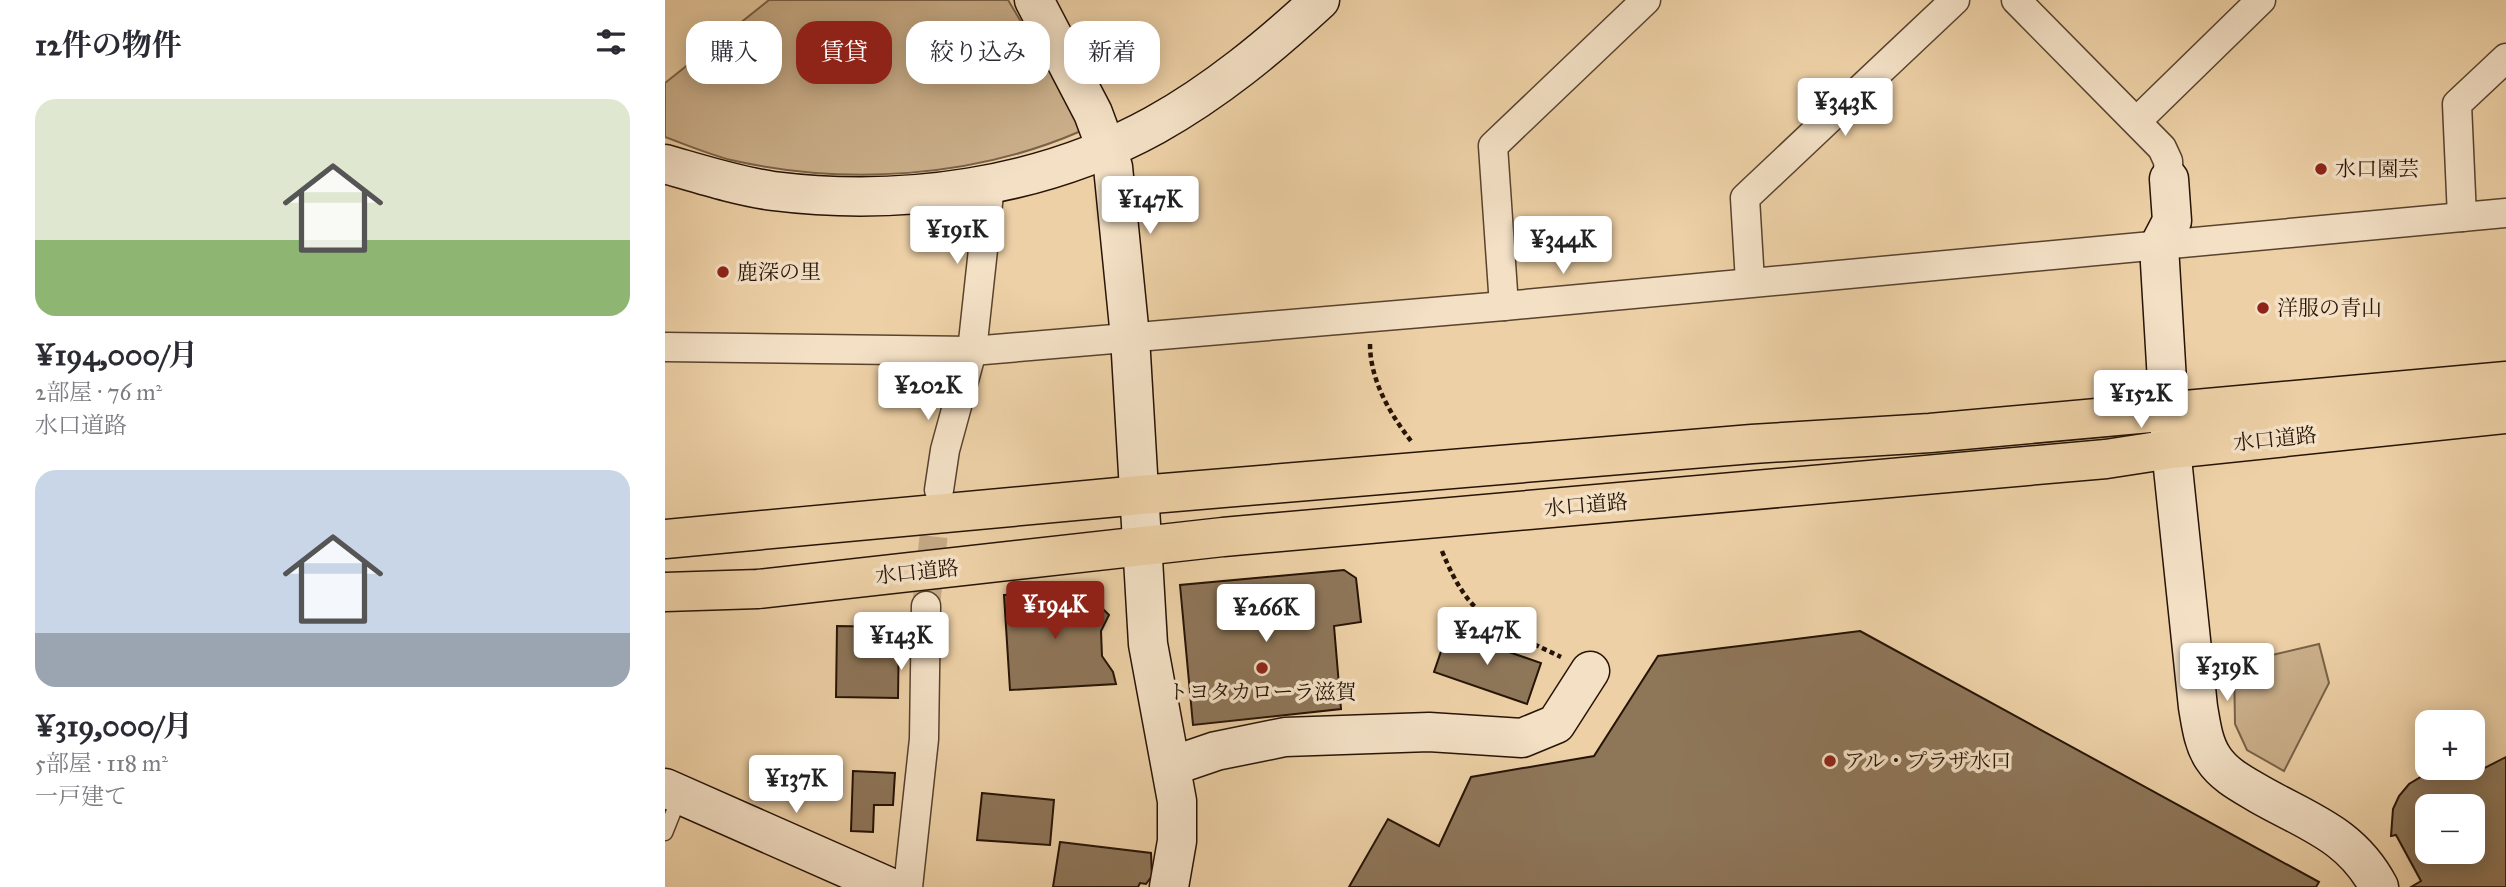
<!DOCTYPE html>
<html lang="ja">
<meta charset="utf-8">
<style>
:root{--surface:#fff;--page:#f7f7f7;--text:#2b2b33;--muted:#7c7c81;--accent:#8f2418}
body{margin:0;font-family:"IM FELL Great Primer","Noto Serif JP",serif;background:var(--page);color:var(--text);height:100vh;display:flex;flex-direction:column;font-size:26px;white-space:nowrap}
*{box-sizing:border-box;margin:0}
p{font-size:23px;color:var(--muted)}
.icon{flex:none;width:38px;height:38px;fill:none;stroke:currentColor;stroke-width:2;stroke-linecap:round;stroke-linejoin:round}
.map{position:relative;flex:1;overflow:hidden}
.drawer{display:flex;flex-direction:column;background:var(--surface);width:665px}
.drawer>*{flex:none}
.banner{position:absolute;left:21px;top:21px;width:665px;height:63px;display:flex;gap:14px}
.fabs{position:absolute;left:1750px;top:710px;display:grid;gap:14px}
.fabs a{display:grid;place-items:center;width:70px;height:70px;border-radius:14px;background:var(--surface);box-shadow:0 4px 18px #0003;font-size:35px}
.price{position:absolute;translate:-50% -60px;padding:0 16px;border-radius:7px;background:#fff;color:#222;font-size:23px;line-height:46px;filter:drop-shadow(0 2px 4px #0008)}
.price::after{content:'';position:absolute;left:50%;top:42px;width:21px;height:16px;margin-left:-10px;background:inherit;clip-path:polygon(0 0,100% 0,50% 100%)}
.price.on{background:var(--accent);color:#fff}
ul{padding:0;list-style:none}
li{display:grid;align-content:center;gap:14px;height:371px;padding:0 35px}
li span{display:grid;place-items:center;height:217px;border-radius:21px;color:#555}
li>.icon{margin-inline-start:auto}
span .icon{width:126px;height:126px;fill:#fffc;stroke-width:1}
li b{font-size:30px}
h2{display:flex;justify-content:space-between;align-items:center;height:84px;padding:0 35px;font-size:30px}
.tag{padding:0 24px;border-radius:21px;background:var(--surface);box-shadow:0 4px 18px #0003;font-size:24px;line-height:63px}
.tag.on{background:var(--accent);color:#fff}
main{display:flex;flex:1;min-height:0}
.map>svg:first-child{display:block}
</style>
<main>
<section class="drawer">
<h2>12件の物件<svg class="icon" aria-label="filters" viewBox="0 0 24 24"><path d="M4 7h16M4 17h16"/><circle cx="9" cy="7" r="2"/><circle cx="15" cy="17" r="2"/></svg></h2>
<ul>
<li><span style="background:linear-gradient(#dfe7d0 65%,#8fb573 0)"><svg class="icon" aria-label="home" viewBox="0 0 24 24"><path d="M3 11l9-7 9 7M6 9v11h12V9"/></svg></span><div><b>¥194,000/月</b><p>2部屋 · 76 m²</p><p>水口道路</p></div></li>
<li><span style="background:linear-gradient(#c9d6e8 75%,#9aa5b1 0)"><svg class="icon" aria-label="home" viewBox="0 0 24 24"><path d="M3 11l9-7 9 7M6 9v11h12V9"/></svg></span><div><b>¥319,000/月</b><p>5部屋 · 118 m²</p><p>一戸建て</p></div></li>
</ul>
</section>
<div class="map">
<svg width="1841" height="887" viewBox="0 0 1841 887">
<rect width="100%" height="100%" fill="#edd0a6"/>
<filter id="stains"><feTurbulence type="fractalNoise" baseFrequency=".00286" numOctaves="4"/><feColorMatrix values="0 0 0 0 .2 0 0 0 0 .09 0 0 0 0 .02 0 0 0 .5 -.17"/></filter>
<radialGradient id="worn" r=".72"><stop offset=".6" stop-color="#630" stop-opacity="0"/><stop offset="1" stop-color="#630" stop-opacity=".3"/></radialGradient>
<g fill="#cbb08b" stroke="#796248" stroke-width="2">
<path d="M 104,0 L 343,0 L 412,115 L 416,131 C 308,178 180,186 66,160 C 43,154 22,145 0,137 L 0,83 Z"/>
<path d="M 1654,644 L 1664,683 L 1619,771 L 1582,750 L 1570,724 L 1569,664 Z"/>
</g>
<g fill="#8e7659" stroke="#271406" stroke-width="2" fill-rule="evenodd">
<path d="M 679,570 L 691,578 L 696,622 L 669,626 L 676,709 L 528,725 L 515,585 Z"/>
<path d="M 421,592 L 444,615 L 436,631 L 437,656 L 448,672 L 451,684 L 345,690 L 339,595 Z"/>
<path d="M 172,626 L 234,627 L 233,698 L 171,697 Z"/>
<path d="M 783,631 L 876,663 L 862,704 L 769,672 Z"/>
<path d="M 1195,631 L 1654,882 L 1651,887 L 684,887 L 723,819 L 774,846 L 806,777 L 929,756 L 993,656 Z"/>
<path d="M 1841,757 L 1841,887 L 1746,887 L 1756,881 L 1731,835 L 1726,836 L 1728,809 L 1734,796 L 1744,784 L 1769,769 L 1796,768 L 1800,778 ZM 1762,807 L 1808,807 L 1808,852 L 1762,852 Z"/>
<path d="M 188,771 L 230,773 L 228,805 L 209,805 L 208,832 L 186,831 Z"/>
<path d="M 317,793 L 389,800 L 385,845 L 312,840 Z"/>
<path d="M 395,842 L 486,853 L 487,876 L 481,884 L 475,883 L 473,887 L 388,887 Z"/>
</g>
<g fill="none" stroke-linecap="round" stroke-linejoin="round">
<path stroke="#c5aa86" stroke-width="28" stroke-dasharray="28 14" stroke-linecap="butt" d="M 261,606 L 273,496"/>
<g stroke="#58432e" stroke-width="17">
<path id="lane" d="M 0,833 L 15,796"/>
</g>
<g stroke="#58432e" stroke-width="31">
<g id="street">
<path d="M 1351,0 L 1497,148 L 1503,161 L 1504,179"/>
<path d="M 1472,121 L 1596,0"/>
<path d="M 1797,217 L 1792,104 L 1841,58"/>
<path d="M 1085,282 L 1080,198 L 1290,0"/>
<path d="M 839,306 L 828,146 L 981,0"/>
<path d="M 0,347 L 307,351 L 839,306 L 1841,213"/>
<path d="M 274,490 L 280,450 L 307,351 L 325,185"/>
<path d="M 243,887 L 259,739 L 261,606"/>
</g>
</g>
<g stroke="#271406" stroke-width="41">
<g id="secondary">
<path d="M 369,0 L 428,113 L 448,167 L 465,337 L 483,644 L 512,801 L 512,841 L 504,887"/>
<path d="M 0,164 C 35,174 72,186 108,191 C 237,207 376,188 490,125 C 551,91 604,47 655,0"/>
<path d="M 1504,179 L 1507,221 L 1494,246 L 1506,449 L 1533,707 C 1536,724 1538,743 1548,758 C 1559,775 1577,784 1594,794 C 1643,822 1686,834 1714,887"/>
<path d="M 507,766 L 551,751 L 620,737 L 764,732 L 857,738 L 891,724 L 925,671"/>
<path d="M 0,788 L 224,887"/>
</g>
</g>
<g stroke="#271406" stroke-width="41">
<g id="highway">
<path d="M 0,539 L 475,495 L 1087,444 L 1265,433 L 1841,381"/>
<path d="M 0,592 L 93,589 L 558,537 L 1441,459 L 1506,449 L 1841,414"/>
</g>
</g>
<g stroke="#271406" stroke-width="4.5" stroke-dasharray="5 3.5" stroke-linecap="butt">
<path d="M 705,344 C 705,380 725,414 746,441"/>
<path d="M 777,551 C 805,621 832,626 896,657"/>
</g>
<use href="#lane" stroke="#f3e0c5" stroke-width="14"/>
<use href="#street" stroke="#f3e0c5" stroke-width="28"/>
<use href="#secondary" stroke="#f3e0c5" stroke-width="38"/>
<use href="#highway" stroke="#edd0a6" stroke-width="38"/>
</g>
<g fill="#8f2418" stroke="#f3e0c5" stroke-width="2.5">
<circle cx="1656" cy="169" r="7"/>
<circle cx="58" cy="272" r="7"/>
<circle cx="1598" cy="308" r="7"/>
<circle cx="597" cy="668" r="7"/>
<circle cx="1165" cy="761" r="7"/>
</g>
<g text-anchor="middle" stroke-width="7" stroke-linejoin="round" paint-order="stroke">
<g font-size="21" fill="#271406" stroke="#f3e0c5" text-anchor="start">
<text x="1670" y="176">水口園芸</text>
<text x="72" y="279">鹿深の里</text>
<text x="1612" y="315">洋服の青山</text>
<text x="597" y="699" text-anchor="middle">トヨタカローラ滋賀</text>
<text x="1179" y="768">アル・プラザ水口</text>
</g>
<g font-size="21" fill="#271406" stroke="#f3e0c5">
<text transform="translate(1610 439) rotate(-6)" y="7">水口道路</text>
<text transform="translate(921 505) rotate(-5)" y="7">水口道路</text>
<text transform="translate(252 572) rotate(-6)" y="7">水口道路</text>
</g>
</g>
<rect width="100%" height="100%" filter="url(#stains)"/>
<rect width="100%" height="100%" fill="url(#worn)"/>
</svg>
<div class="fabs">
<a>+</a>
<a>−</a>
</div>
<b class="price" style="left:1180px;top:138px">¥343K</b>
<b class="price" style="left:485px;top:236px">¥147K</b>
<b class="price" style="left:292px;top:266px">¥191K</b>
<b class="price" style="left:898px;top:276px">¥344K</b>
<b class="price" style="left:263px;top:422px">¥202K</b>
<b class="price" style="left:1476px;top:430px">¥152K</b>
<b class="price on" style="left:390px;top:641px">¥194K</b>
<b class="price" style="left:601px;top:644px">¥266K</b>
<b class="price" style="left:822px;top:667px">¥247K</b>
<b class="price" style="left:236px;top:672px">¥143K</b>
<b class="price" style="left:1562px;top:703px">¥319K</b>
<b class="price" style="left:131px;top:815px">¥137K</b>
<div class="banner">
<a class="tag">購入</a>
<a class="tag on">賃貸</a>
<a class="tag">絞り込み</a>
<a class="tag">新着</a>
</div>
</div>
</main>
